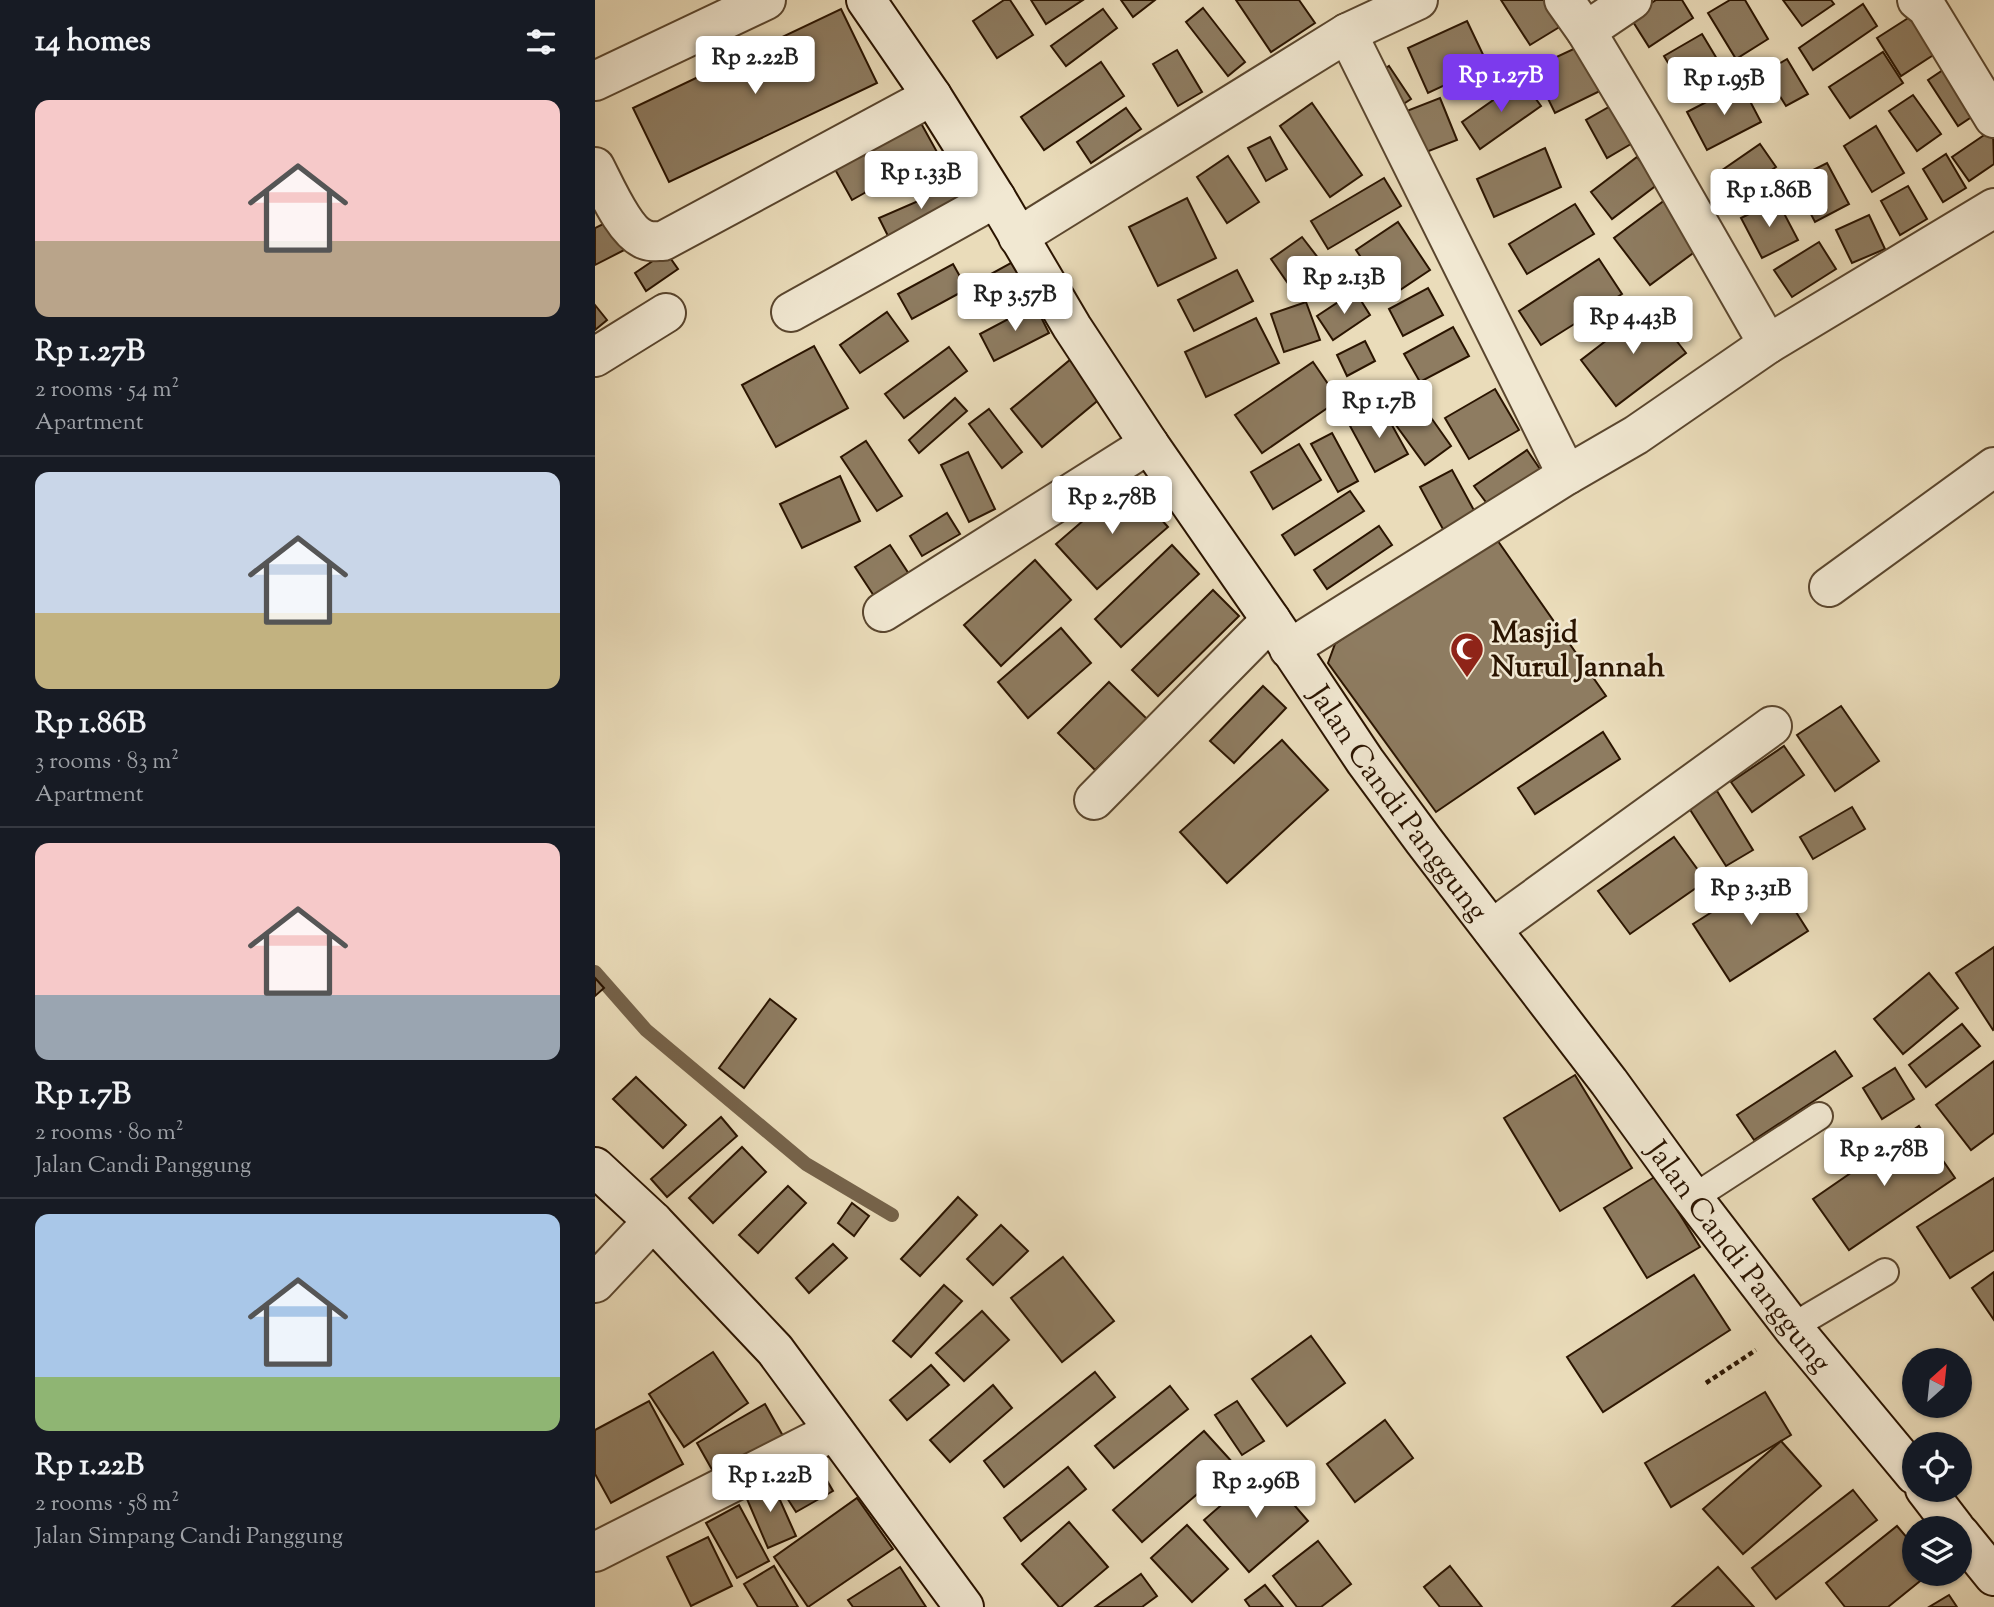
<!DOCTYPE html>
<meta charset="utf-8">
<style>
:root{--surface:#171b24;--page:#242831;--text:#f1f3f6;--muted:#9ea1a6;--line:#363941;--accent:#7c3aed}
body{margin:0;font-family:"Sorts Mill Goudy",serif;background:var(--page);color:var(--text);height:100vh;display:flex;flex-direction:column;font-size:26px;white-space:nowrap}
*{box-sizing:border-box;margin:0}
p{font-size:23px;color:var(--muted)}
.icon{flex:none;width:38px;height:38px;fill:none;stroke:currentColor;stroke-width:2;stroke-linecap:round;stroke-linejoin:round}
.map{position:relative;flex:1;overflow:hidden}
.side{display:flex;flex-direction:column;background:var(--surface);width:595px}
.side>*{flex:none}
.needle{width:46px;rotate:27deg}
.buttons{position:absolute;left:1307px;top:1348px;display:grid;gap:14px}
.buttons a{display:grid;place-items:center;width:70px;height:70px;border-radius:50%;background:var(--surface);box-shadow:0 2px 5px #0004;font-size:35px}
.price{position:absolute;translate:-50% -60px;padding:0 16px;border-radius:7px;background:#fff;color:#222;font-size:23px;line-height:46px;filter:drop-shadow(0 2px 4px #0008)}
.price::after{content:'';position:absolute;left:50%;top:42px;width:21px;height:16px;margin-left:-10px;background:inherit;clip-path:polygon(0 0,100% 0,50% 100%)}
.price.current{background:var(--accent);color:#fff}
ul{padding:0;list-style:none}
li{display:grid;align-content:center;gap:14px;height:371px;padding:0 35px}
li+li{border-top:2px solid var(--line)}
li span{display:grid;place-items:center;height:217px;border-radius:14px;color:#555}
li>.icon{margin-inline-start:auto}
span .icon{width:126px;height:126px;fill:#fffc;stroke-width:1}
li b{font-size:30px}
h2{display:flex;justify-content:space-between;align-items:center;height:84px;padding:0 35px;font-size:30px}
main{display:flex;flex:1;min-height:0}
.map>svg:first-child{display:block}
</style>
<main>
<section class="side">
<h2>14 homes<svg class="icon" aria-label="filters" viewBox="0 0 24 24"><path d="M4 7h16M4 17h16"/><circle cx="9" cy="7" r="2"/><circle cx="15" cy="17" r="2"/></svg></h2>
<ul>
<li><span style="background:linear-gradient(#f6c9c9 65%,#b9a48a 0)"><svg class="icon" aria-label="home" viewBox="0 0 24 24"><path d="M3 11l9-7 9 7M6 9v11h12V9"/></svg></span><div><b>Rp 1.27B</b><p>2 rooms · 54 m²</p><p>Apartment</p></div></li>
<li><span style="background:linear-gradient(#c9d6e8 65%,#c2b280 0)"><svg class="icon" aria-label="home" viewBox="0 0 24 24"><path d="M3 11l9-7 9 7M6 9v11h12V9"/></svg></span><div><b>Rp 1.86B</b><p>3 rooms · 83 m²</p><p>Apartment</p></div></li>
<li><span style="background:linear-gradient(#f6c9c9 70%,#9aa5b1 0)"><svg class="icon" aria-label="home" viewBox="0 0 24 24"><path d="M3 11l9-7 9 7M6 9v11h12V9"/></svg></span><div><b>Rp 1.7B</b><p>2 rooms · 80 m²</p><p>Jalan Candi Panggung</p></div></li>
<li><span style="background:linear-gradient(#a9c7e8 75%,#8fb573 0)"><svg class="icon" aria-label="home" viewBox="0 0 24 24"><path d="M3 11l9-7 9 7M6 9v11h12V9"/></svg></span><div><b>Rp 1.22B</b><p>2 rooms · 58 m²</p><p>Jalan Simpang Candi Panggung</p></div></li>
</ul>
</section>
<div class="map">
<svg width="1399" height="1607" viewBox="0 0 1399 1607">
<rect width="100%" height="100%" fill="#eadcba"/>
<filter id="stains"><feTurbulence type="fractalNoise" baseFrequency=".00286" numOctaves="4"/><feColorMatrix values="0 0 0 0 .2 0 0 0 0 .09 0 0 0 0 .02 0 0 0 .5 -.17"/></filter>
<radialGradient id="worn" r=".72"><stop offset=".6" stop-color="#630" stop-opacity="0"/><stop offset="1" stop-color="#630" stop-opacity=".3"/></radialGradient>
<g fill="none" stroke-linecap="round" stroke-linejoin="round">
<path stroke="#76634a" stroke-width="14" d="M 0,972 L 51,1030 L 211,1164 L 297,1215"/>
</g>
<g fill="#8e7c61" stroke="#2a1400" stroke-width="2">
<path d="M 409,0 L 415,0 L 438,35 L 402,58 L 378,21 Z"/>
<path d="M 436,0 L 488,0 L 451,24 Z"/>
<path d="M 526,0 L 560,0 L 538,17 Z"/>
<path d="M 641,0 L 704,0 L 720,23 L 676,52 Z"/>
<path d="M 906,0 L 956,0 L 971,23 L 935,45 Z"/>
<path d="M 1061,0 L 1087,0 L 1098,18 L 1054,47 L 1035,17 Z"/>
<path d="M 1135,0 L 1150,0 L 1173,39 L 1141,59 L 1113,13 Z"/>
<path d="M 1188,0 L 1236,0 L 1239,4 L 1207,26 Z"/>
<path d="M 1268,4 L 1282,26 L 1218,70 L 1204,48 Z"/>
<path d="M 608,8 L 650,62 L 633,76 L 591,22 Z"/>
<path d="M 246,9 L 282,83 L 74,182 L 38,108 Z"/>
<path d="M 508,9 L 522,28 L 471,66 L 456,46 Z"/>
<path d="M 1321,13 L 1346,50 L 1306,76 L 1282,38 Z"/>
<path d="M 872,21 L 893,65 L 833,93 L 813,48 Z"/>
<path d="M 1107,34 L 1128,69 L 1090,91 L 1069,56 Z"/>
<path d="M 987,45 L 1009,89 L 960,113 L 938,68 Z"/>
<path d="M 582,50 L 607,92 L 583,106 L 558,64 Z"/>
<path d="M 1288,52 L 1308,83 L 1255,118 L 1234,87 Z"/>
<path d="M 1192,59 L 1213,94 L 1191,106 L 1170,72 Z"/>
<path d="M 506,62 L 529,96 L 449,150 L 426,117 Z"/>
<path d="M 1360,62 L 1390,108 L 1363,126 L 1333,80 Z"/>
<path d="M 794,66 L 816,99 L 798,111 L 775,79 Z"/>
<path d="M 927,80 L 946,106 L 885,149 L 867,122 Z"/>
<path d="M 1146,84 L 1166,122 L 1112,150 L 1092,112 Z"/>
<path d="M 1318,95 L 1346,134 L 1322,151 L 1294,111 Z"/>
<path d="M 845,98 L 862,140 L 821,156 L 804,114 Z"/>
<path d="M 717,103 L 767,175 L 735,197 L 685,126 Z"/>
<path d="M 1019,104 L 1041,141 L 1012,158 L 991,120 Z"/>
<path d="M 531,108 L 546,129 L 496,163 L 482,142 Z"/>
<path d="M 322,116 L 342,152 L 257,200 L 237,164 Z"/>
<path d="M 1281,126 L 1309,173 L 1277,192 L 1249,146 Z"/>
<path d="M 1398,129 L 1399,164 L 1374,181 L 1357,157 Z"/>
<path d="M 675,137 L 692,169 L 671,181 L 653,148 Z"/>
<path d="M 1165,144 L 1181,167 L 1135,198 L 1120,175 Z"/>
<path d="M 950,148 L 966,187 L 899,217 L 882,179 Z"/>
<path d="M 1351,154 L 1371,188 L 1348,202 L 1328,169 Z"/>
<path d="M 633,156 L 664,202 L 632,223 L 602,177 Z"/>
<path d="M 1042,157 L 1063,184 L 1017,219 L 996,192 Z"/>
<path d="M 1232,163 L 1254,204 L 1220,222 L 1198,180 Z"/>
<path d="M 789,178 L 806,206 L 733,249 L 716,221 Z"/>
<path d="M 360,185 L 369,204 L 294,238 L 284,218 Z"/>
<path d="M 1313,186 L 1332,219 L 1305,235 L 1286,201 Z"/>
<path d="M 592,198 L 621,258 L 563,286 L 534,227 Z"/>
<path d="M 1070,200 L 1105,248 L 1055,285 L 1019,238 Z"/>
<path d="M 1182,200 L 1203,240 L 1167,258 L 1146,218 Z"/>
<path d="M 980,204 L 999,234 L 932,274 L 914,244 Z"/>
<path d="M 1274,215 L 1290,249 L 1257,263 L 1241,230 Z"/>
<path d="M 24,216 L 39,245 L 0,265 L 0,228 Z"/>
<path d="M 803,222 L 835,270 L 793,298 L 761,250 Z"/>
<path d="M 707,237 L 734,272 L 701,295 L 676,259 Z"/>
<path d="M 1224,242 L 1241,269 L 1197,297 L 1179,270 Z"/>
<path d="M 71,252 L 83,269 L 51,291 L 40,273 Z"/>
<path d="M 427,257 L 439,278 L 388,306 L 376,285 Z"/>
<path d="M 1004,259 L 1027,294 L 946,345 L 924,311 Z"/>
<path d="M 358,264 L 372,289 L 317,319 L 303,294 Z"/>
<path d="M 642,270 L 658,301 L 599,331 L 583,300 Z"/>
<path d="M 833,288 L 848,315 L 808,336 L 794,309 Z"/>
<path d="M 760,291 L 775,315 L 738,340 L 722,316 Z"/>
<path d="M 711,302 L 725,340 L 689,352 L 676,314 Z"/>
<path d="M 0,305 L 12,320 L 0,330 Z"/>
<path d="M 440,305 L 454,333 L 399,361 L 385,334 Z"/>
<path d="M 1055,307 L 1091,353 L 1021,406 L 986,360 Z"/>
<path d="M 292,312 L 313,341 L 265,373 L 245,345 Z"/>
<path d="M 661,318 L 684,363 L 611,397 L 590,352 Z"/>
<path d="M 858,327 L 874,356 L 825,382 L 809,354 Z"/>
<path d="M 770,341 L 780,361 L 752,376 L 742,355 Z"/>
<path d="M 219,346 L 253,408 L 181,447 L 147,385 Z"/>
<path d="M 354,347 L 372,371 L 309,418 L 290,394 Z"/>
<path d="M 476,359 L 507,397 L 447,447 L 416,409 Z"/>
<path d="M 718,362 L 744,400 L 667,453 L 640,415 Z"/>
<path d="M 900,389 L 924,430 L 874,459 L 850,418 Z"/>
<path d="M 360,398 L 372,411 L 324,453 L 314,440 Z"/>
<path d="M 825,402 L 856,446 L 830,465 L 798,421 Z"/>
<path d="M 394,409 L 427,452 L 407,468 L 374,424 Z"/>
<path d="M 788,409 L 813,454 L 780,472 L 755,426 Z"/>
<path d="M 737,433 L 763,481 L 743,492 L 716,444 Z"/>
<path d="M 271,441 L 307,496 L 282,511 L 246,457 Z"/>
<path d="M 704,444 L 726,480 L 678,509 L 656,472 Z"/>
<path d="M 932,450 L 945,469 L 893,505 L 879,486 Z"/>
<path d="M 373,452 L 400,509 L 374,522 L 346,465 Z"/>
<path d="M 857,470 L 881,514 L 849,531 L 825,487 Z"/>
<path d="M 245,476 L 265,521 L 207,548 L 185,504 Z"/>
<path d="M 533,482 L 573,527 L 502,589 L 461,544 Z"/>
<path d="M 755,491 L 769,511 L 700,555 L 687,535 Z"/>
<path d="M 352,513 L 365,534 L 327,556 L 315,536 Z"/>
<path d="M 784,526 L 797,545 L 732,589 L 719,570 Z"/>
<path d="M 898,534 L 1011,696 L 841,812 L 733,663 L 740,644 Z"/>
<path d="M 295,545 L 314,574 L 279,596 L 260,567 Z"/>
<path d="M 577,545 L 604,574 L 526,647 L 500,619 Z"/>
<path d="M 440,560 L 476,600 L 406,666 L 369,625 Z"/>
<path d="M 618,590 L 644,616 L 563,696 L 537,670 Z"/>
<path d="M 466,628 L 496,663 L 433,718 L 403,682 Z"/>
<path d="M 514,682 L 552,719 L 500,770 L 463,733 Z"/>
<path d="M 668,686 L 691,708 L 639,763 L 615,741 Z"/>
<path d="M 1246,706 L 1284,761 L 1240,791 L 1202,735 Z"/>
<path d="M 1008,732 L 1025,759 L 940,814 L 923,788 Z"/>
<path d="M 687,740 L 733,790 L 632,883 L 585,832 Z"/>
<path d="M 1189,746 L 1209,775 L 1157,812 L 1136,782 Z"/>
<path d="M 1122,791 L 1158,850 L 1131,866 L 1094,808 Z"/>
<path d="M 1257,807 L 1270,829 L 1218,859 L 1205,837 Z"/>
<path d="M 1079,837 L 1111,881 L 1035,934 L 1003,891 Z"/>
<path d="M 1177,874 L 1213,931 L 1135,981 L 1098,924 Z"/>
<path d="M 1399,947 L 1399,1029 L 1398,1030 L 1361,973 Z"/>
<path d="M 1334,973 L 1363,1008 L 1308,1054 L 1279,1019 Z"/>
<path d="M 0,978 L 9,988 L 0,996 Z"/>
<path d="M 175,999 L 201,1019 L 149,1088 L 124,1068 Z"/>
<path d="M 1367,1024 L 1385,1046 L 1331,1087 L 1314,1065 Z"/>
<path d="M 1240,1051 L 1257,1076 L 1159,1140 L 1142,1115 Z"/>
<path d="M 1399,1061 L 1399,1133 L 1376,1150 L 1341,1105 Z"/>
<path d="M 1300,1068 L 1319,1099 L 1287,1119 L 1268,1088 Z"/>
<path d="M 980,1075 L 1037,1168 L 965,1211 L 909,1118 Z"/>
<path d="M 41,1077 L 91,1125 L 68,1148 L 18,1099 Z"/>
<path d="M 126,1117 L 142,1136 L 72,1197 L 56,1179 Z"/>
<path d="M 1324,1126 L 1360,1178 L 1254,1250 L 1218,1199 Z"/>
<path d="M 147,1147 L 171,1172 L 118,1223 L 94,1198 Z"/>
<path d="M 1061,1176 L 1105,1247 L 1052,1278 L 1009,1208 Z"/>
<path d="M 1399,1178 L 1399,1250 L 1355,1278 L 1322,1227 Z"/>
<path d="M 193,1186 L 211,1203 L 163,1253 L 144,1235 Z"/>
<path d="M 363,1197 L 382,1215 L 325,1276 L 306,1259 Z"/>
<path d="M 257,1203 L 274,1216 L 259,1236 L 243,1223 Z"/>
<path d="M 406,1225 L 433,1251 L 398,1285 L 372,1259 Z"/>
<path d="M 238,1244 L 252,1258 L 214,1293 L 201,1278 Z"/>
<path d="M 468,1257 L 519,1321 L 467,1362 L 416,1298 Z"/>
<path d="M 1399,1272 L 1399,1320 L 1377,1288 Z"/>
<path d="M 1099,1275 L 1135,1330 L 1008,1412 L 972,1357 Z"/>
<path d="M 349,1285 L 367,1301 L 316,1357 L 298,1341 Z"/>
<path d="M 387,1311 L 414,1340 L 369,1381 L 341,1353 Z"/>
<path d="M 716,1336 L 750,1383 L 692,1426 L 657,1379 Z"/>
<path d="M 118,1352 L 153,1403 L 89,1447 L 54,1394 Z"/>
<path d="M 336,1365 L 354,1385 L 312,1420 L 295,1400 Z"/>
<path d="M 500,1372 L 520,1397 L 409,1487 L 389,1461 Z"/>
<path d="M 398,1385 L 417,1408 L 355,1462 L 335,1440 Z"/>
<path d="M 575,1386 L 593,1409 L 519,1468 L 500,1446 Z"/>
<path d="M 1170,1392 L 1196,1435 L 1076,1507 L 1050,1463 Z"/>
<path d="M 54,1401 L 88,1464 L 16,1503 L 0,1474 L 0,1430 Z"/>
<path d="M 642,1401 L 669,1441 L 647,1455 L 620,1415 Z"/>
<path d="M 170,1404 L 188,1436 L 120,1475 L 102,1443 Z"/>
<path d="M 790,1420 L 818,1458 L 760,1502 L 732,1464 Z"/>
<path d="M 609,1431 L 638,1463 L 547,1542 L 518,1510 Z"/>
<path d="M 1186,1441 L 1226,1486 L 1148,1554 L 1108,1509 Z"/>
<path d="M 216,1453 L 238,1491 L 201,1512 L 178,1476 Z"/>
<path d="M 473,1467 L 491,1489 L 426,1541 L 409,1518 Z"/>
<path d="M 668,1469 L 713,1521 L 654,1572 L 609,1520 Z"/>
<path d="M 176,1480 L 201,1536 L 173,1548 L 149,1492 Z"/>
<path d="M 1258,1490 L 1282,1520 L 1181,1599 L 1157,1568 Z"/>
<path d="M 262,1498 L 298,1549 L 213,1607 L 179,1557 Z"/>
<path d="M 144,1505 L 174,1561 L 142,1578 L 111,1523 Z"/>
<path d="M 474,1522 L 513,1567 L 466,1607 L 464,1607 L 427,1564 Z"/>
<path d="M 592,1525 L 633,1569 L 597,1602 L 556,1558 Z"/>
<path d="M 1302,1526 L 1320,1547 L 1320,1573 L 1335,1573 L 1293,1607 L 1250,1607 L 1231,1583 Z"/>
<path d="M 113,1537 L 137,1586 L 96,1606 L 72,1557 Z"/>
<path d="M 723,1541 L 756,1584 L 726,1607 L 702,1607 L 678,1576 Z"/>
<path d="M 179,1566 L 203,1607 L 163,1607 L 149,1584 Z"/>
<path d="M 855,1566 L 887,1607 L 845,1607 L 829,1587 Z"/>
<path d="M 305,1567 L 331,1607 L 258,1607 L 253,1600 Z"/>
<path d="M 1123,1567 L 1159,1607 L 1077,1607 Z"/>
<path d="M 546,1574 L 562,1596 L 547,1607 L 500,1607 Z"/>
<path d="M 670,1585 L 688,1607 L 655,1607 L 650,1600 Z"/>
<path d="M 1354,1595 L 1362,1607 L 1334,1607 Z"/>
</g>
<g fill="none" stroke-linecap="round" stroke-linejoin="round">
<g stroke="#5a462e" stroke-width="30">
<g id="lane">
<path d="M 1098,1198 L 1224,1116"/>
<path d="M 1197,1327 L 1290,1272"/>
</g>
</g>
<g stroke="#5a462e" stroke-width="42">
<g id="street">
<path d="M 969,0 L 991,31 L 1048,126 L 1173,344"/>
<path d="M 1322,0 L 1332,8 L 1399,118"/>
<path d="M 991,31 L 1037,0"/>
<path d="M 752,33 L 972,475"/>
<path d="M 0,81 L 171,0"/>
<path d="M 0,167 C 10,186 30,234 51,240 C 56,242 63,241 68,241 L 337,96"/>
<path d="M 423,237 L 752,33 L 823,0"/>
<path d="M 196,312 L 401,198"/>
<path d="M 0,357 L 71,313"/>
<path d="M 1234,587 L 1399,467"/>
<path d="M 288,612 L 554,444"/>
<path d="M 694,649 L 972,475 L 1041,435 L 1173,344 L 1399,208"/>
<path d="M 499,800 L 676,620"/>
<path d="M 897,929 L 1177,726"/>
<path d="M 0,1283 L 58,1221"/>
<path d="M 0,1552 L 239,1431"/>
</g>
</g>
<g stroke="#2a1400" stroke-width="42">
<g id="secondary">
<path id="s1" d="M 271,0 L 337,96 L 401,198 L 477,327 L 554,444 L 676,620 L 770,761 L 829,841 L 1014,1082 L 1098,1198 L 1197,1327 L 1320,1475"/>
<path d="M 0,1167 L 58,1221 L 180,1350 L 369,1607"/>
<path d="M 1330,1489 L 1360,1528"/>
<path d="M 1365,1534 L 1399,1576"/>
</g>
</g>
<path stroke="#2a1400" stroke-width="4.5" stroke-dasharray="5 3.5" stroke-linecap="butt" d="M 1111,1383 L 1161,1350"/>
<use href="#lane" stroke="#f1e8d2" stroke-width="26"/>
<use href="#street" stroke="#f1e8d2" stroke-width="38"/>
<use href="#secondary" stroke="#f1e8d2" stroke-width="38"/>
</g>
<defs>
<g id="mosque-pin" transform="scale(1.75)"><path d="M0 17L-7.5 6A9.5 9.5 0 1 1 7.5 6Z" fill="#8f2418" stroke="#f1e8d2"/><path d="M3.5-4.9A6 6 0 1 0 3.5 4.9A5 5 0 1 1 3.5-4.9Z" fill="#fff"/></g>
</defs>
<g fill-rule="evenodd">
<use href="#mosque-pin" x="872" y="649"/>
</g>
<g text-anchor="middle" stroke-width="5" stroke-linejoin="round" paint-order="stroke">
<g font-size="30" font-weight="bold" fill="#2a1400" stroke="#f1e8d2" text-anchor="start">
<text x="896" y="642">Masjid<tspan x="896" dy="34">Nurul Jannah</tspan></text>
</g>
<g font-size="30" fill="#2a1400" stroke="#f1e8d2">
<text dy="10" stroke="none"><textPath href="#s1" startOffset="964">Jalan Candi Panggung</textPath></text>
<text dy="10" stroke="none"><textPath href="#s1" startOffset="1531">Jalan Candi Panggung</textPath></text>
</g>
</g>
<rect width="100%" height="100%" filter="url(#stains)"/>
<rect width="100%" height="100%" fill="url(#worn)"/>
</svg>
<div class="buttons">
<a><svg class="needle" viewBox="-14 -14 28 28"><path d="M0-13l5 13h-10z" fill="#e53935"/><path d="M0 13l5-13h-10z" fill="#9ea1a6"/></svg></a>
<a><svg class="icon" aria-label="locate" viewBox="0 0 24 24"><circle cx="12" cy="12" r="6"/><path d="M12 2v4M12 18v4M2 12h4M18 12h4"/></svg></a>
<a><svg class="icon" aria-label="layers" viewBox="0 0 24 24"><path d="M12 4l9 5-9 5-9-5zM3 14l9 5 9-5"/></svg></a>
</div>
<b class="price" style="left:160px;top:96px">Rp 2.22B</b>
<b class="price current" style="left:906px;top:114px">Rp 1.27B</b>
<b class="price" style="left:1129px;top:117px">Rp 1.95B</b>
<b class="price" style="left:326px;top:211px">Rp 1.33B</b>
<b class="price" style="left:1174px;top:229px">Rp 1.86B</b>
<b class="price" style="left:749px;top:316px">Rp 2.13B</b>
<b class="price" style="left:420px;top:333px">Rp 3.57B</b>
<b class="price" style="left:1038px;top:356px">Rp 4.43B</b>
<b class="price" style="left:784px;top:440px">Rp 1.7B</b>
<b class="price" style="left:517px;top:536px">Rp 2.78B</b>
<b class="price" style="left:1156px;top:927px">Rp 3.31B</b>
<b class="price" style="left:1289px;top:1188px">Rp 2.78B</b>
<b class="price" style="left:175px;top:1514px">Rp 1.22B</b>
<b class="price" style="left:661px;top:1520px">Rp 2.96B</b>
</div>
</main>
